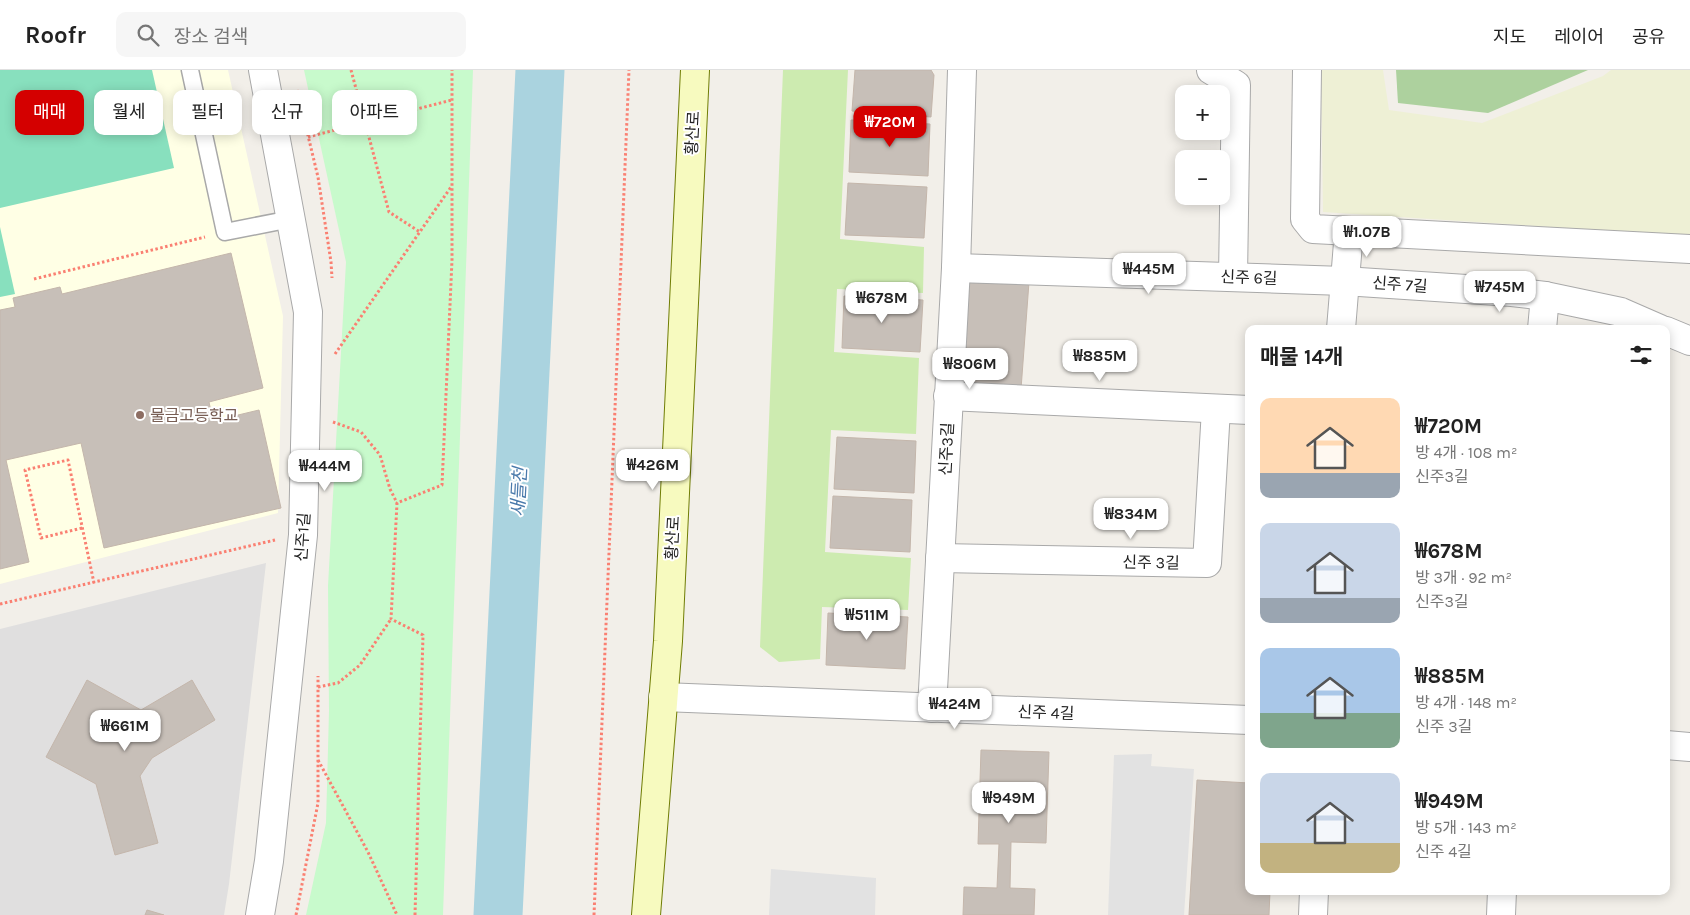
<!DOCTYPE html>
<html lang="ko">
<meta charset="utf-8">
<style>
:root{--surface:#fff;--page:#f6f6f6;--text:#222;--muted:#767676;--line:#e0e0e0;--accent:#d40000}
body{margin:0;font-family:Karla,"Noto Sans KR",sans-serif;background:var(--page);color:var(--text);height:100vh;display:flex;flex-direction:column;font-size:19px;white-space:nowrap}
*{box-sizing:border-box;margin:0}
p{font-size:16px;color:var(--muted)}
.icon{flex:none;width:28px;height:28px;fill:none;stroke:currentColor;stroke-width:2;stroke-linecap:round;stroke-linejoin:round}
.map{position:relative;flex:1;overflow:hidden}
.details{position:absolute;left:1245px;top:255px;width:425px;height:570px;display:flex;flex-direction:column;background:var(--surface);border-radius:10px;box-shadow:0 2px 12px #0003}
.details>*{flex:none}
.banner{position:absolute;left:15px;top:20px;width:475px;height:45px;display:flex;gap:10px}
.buttons{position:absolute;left:1175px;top:15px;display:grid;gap:10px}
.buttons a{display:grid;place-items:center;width:55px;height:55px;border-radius:10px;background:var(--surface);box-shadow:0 2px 12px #0003;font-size:25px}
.price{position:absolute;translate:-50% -42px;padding:0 11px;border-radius:10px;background:#fff;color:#222;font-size:16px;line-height:32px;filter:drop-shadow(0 1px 2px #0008)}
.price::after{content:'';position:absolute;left:50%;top:30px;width:15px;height:11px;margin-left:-8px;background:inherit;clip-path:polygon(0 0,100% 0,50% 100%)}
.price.current{background:var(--accent);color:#fff}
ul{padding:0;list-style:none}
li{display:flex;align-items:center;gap:15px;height:125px;padding:0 15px}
li span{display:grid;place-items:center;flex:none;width:140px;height:100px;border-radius:10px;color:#555}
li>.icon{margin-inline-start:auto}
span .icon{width:60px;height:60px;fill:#fffc;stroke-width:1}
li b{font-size:21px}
h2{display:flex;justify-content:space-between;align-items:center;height:60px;padding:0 15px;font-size:21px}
.chip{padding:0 18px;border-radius:10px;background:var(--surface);box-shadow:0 2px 12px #0003;font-size:18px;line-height:45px}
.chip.current{background:var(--accent);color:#fff}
header{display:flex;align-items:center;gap:30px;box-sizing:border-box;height:70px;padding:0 25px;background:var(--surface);border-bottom:1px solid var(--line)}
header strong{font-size:24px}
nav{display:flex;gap:28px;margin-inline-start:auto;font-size:18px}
.search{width:350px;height:45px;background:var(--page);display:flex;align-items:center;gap:12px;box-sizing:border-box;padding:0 18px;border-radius:10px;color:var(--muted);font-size:19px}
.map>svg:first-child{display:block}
</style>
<header>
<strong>Roofr</strong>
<div class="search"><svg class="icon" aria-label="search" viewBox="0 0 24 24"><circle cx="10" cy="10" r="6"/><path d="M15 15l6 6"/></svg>장소 검색</div>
<nav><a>지도</a><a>레이어</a><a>공유</a></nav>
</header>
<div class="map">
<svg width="1690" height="845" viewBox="0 0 1690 845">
<rect width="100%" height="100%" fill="#f2efe9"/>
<path fill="#e0dfdf" d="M 266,493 L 229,814 L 224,845 L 0,845 L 0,559 Z"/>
<path fill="#ffffe5" d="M 0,0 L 228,0 L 283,246 L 278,443 L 0,514 Z"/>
<path fill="#eef0d5" d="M 1321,0 L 1383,0 L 1389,40 L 1482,53 L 1603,6 L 1611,0 L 1690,0 L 1690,166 L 1323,142 Z"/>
<path fill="#cdebb0" d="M 783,0 L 848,0 L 840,169 L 924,177 L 923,223 L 837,219 L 834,282 L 919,288 L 916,364 L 831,360 L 825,482 L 911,488 L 908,540 L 822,537 L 820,589 L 779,592 L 760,577 Z"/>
<path fill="#add19e" d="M 1396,0 L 1588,0 L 1488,43 L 1398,33 Z"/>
<path fill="#c8facc" d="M 304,0 L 473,0 L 443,845 L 306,845 L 326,753 L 329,641 L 328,516 L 346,192 Z"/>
<g fill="#88e0be">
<path d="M 0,0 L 152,0 L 174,98 L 0,138 Z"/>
<path d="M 0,157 L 15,224 L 0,227 Z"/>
</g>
<g fill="#e2e2e2">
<path d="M 1152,684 L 1151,696 L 1194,699 L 1184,845 L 1108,845 L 1114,685 Z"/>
<path d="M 771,799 L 876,808 L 875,845 L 769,845 Z"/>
</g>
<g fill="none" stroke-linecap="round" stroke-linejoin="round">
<path stroke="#aad3df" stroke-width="49" d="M 498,845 L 540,0"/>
</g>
<g fill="#c7bfb8" stroke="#c4b6ab">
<path d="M 855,0 L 931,0 L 934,5 L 931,47 L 852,41 Z"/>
<path d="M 851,50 L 930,54 L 928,106 L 849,102 Z"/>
<path d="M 848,113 L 927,117 L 924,168 L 845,165 Z"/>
<path d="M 231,183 L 263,318 L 209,332 L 213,351 L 259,340 L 281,438 L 104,478 L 81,373 L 6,390 L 29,492 L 0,499 L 0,240 L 15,237 L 13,228 L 60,217 L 62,224 Z"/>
<path d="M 966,207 L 1029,212 L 1021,319 L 958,314 Z"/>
<path d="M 844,226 L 923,230 L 920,282 L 842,278 Z"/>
<path d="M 837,367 L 916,371 L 914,423 L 834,419 Z"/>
<path d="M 833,426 L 912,430 L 910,482 L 830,478 Z"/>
<path d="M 828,543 L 908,547 L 905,599 L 826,595 Z"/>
<path d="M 87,610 L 141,640 L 192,610 L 215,650 L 152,688 L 140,706 L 158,773 L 115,785 L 96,714 L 46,687 Z"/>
<path d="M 981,680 L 1049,682 L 1046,773 L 1011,772 L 1010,818 L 1035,819 L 1034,845 L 963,845 L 964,817 L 997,818 L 999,774 L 978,774 Z"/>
<path d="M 1197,710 L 1249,713 L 1249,821 L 1270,821 L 1269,845 L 1189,845 Z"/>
<path d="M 147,840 L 164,845 L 145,845 Z"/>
</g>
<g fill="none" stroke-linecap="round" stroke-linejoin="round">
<g stroke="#a9a9a9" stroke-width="19">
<path id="lane" d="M 190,0 L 225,162 L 291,149"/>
</g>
<g stroke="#a9a9a9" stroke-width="30">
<g id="street">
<path d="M 1211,0 L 1236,15 L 1233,207"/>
<path d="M 1307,0 L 1305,149 L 1313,159 L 1690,179"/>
<path d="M 956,198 L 1344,211 L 1512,222 L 1545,226 L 1621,242 L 1660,259"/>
<path d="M 1341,259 L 1349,161"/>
<path d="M 1542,259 L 1545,226"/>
<path d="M 1666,261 L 1690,271"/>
<path d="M 948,326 L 1249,340"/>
<path d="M 940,488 L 1207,493 L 1216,339"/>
<path d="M 663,627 L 1249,650"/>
<path d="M 932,638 L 956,198 L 962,0"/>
<path d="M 1666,675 L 1690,677"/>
<path d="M 260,845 L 269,791 L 303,465 L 308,242 L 263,0"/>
<path d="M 1313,845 L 1314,821"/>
<path d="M 1501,845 L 1502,821"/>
</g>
</g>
<g stroke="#707d05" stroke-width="30">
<path id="secondary" d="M 646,845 L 668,571 L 695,0"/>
</g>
<g stroke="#fa8072" stroke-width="3" stroke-dasharray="2.5 2.5" stroke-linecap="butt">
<path d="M 351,0 L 389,142 L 420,162"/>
<path d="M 297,20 L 318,107 L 331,192 L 332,208"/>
<path d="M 308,67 L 452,30"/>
<path d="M 34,209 L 205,167"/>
<path d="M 335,284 L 451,117"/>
<path d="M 333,352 L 361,362 L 380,385 L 390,419 L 397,433"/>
<path d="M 82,458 L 41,468 L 25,400 L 68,390 L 94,513"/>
<path d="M 0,534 L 275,470"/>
<path d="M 318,617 L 338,613 L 360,595 L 391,549"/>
<path d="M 318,690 L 368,782 L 397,845"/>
<path d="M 296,845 L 318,733 L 318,606"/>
<path d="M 415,845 L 423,565 L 391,549 L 397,433 L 442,415 L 452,190 L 452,0"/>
<path d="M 594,845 L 629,0"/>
</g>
<use href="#lane" stroke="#fff" stroke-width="16"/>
<use href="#street" stroke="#fff" stroke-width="28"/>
<use href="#secondary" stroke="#f7fabf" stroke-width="28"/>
</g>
<circle fill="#8d6e63" stroke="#fff" stroke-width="2" cx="140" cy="345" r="5"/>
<g text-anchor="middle" stroke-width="4" stroke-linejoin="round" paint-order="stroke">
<g font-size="16" fill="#222" stroke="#fff">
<text transform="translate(692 63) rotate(-87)" y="6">황산로</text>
<text transform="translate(1249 207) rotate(2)" y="6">신주 6길</text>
<text transform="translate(1400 214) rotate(4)" y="6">신주 7길</text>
<text transform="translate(946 379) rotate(-87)" y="6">신주3길</text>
<text transform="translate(302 467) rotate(-86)" y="6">신주1길</text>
<text transform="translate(672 468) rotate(-87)" y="6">황산로</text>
<text transform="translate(1151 492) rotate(1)" y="6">신주 3길</text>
<text transform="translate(1046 642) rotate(2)" y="6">신주 4길</text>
</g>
<g font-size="16" fill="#785e54" stroke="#fff" text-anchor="start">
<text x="150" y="351">물금고등학교</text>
</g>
<g font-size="18" font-style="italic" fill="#4a7aab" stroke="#fff">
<text transform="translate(519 422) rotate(-87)" y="6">새들천</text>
</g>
</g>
</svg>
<div class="buttons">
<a>+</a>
<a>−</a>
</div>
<b class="price current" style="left:890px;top:78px">₩720M</b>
<b class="price" style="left:1367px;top:188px">₩1.07B</b>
<b class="price" style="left:1149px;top:225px">₩445M</b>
<b class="price" style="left:1500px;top:243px">₩745M</b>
<b class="price" style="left:882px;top:254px">₩678M</b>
<b class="price" style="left:1100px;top:312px">₩885M</b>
<b class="price" style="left:970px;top:320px">₩806M</b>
<b class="price" style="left:653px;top:421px">₩426M</b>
<b class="price" style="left:325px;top:422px">₩444M</b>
<b class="price" style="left:1131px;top:470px">₩834M</b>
<b class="price" style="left:867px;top:571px">₩511M</b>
<b class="price" style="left:955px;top:660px">₩424M</b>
<b class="price" style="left:125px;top:682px">₩661M</b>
<b class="price" style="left:1009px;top:754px">₩949M</b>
<div class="banner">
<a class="chip current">매매</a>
<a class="chip">월세</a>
<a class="chip">필터</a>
<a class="chip">신규</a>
<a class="chip">아파트</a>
</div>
<section class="details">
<h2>매물 14개<svg class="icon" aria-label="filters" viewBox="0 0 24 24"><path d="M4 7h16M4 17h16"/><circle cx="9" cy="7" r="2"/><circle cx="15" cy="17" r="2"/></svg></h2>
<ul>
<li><span style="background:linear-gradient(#ffd9b3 75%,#9aa5b1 0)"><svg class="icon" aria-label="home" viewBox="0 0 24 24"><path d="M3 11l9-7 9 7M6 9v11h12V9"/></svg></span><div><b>₩720M</b><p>방 4개 · 108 m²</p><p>신주3길</p></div></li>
<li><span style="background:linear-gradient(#c9d6e8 75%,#9aa5b1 0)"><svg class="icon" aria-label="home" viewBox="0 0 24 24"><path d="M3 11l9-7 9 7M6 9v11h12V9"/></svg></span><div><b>₩678M</b><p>방 3개 · 92 m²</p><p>신주3길</p></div></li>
<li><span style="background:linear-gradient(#a9c7e8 65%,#7fa58c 0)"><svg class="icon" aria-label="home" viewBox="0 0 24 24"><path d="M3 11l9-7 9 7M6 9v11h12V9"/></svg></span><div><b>₩885M</b><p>방 4개 · 148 m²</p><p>신주 3길</p></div></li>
<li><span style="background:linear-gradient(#c9d6e8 70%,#c2b280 0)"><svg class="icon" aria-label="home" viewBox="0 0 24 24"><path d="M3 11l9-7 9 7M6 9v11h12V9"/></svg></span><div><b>₩949M</b><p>방 5개 · 143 m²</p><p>신주 4길</p></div></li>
</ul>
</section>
</div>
